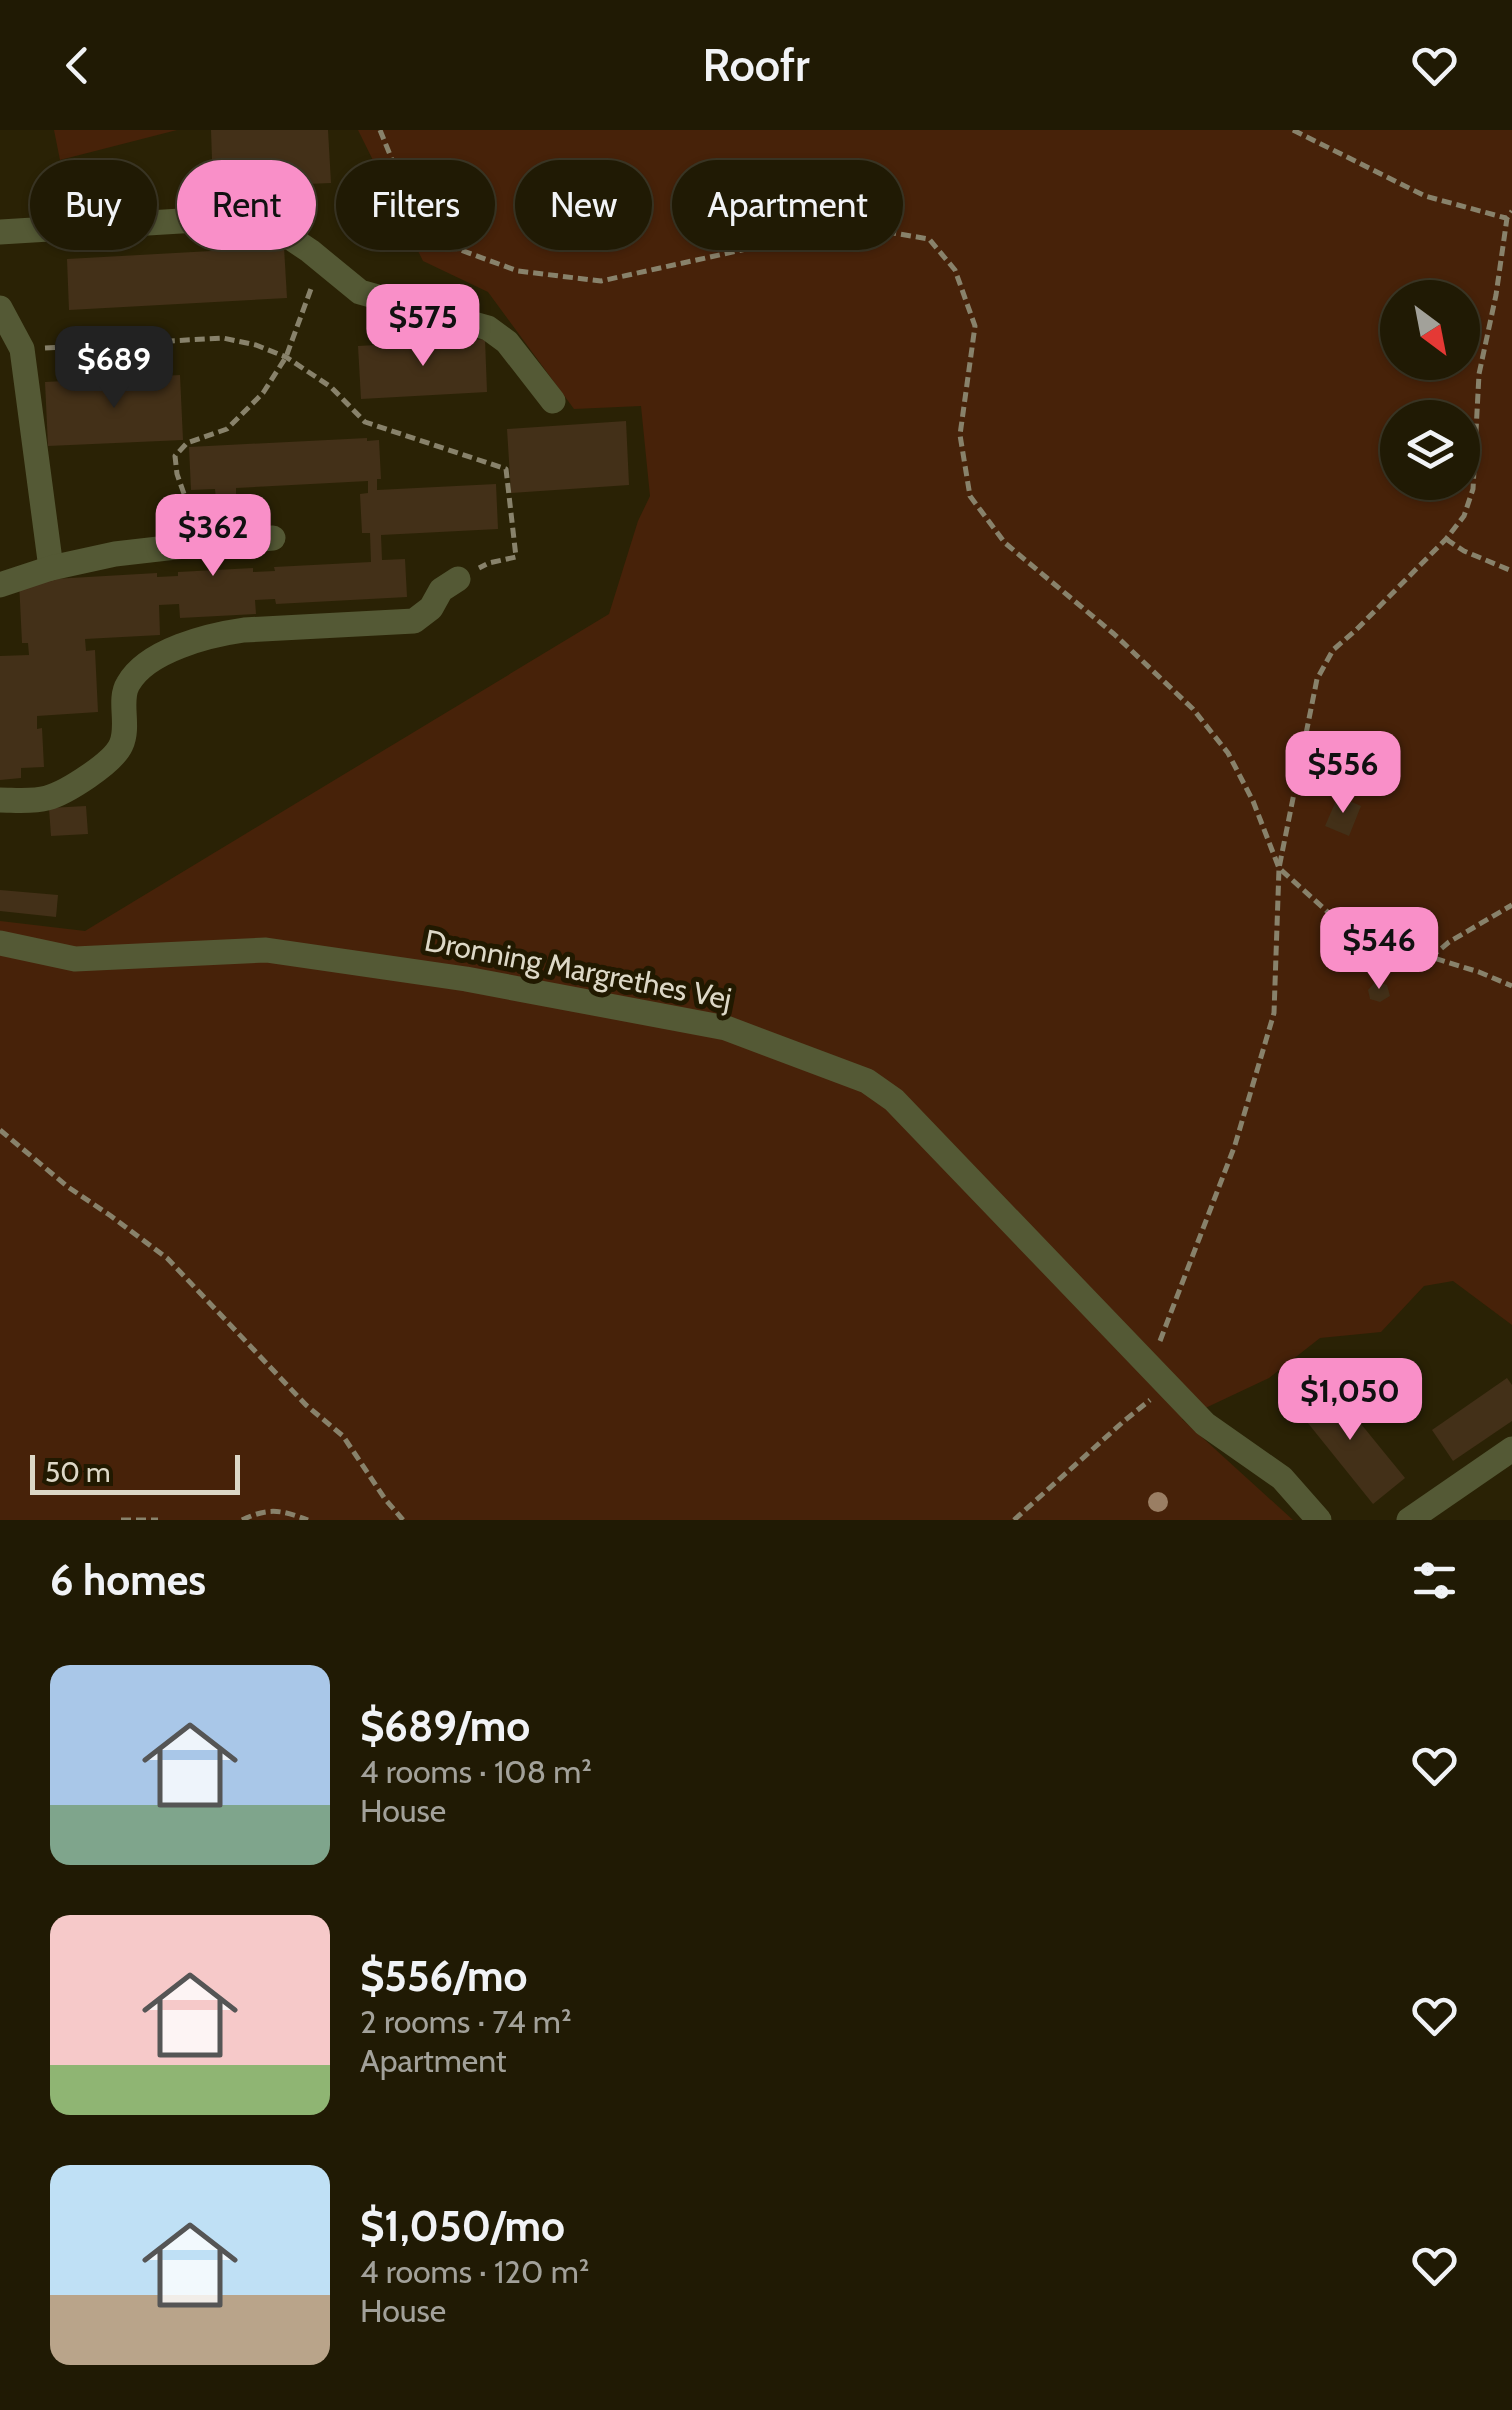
<!DOCTYPE html>
<meta charset="utf-8">
<style>
:root{--surface:#201a04;--page:#28230e;--text:#f1f3f6;--muted:#a2a19a;--line:#3d3826;--accent:#f98fc8}
body{margin:0;font-family:Cabin,sans-serif;background:var(--page);color:var(--text);height:100vh;display:flex;flex-direction:column;font-size:38px;white-space:nowrap}
*{box-sizing:border-box;margin:0}
p{font-size:32px;color:var(--muted)}
.icon{flex:none;width:55px;height:55px;fill:none;stroke:currentColor;stroke-width:2;stroke-linecap:round;stroke-linejoin:round}
.map{position:relative;height:1390px;overflow:hidden}
.details{display:flex;flex-direction:column;background:var(--surface);flex:1}
.details>*{flex:none}
.banner{position:absolute;left:30px;top:30px;width:1000px;height:90px;display:flex;gap:20px}
.needle{width:65px;rotate:148deg}
.tools{position:absolute;left:1380px;top:150px;display:grid;gap:20px}
.tools a{display:grid;place-items:center;width:100px;height:100px;border-radius:50%;background:var(--surface);box-shadow:0 2px 8px #0004,0 0 0 2px var(--line);font-size:50px}
.scale{position:absolute;left:30px;bottom:25px;width:210px;box-sizing:border-box;padding-left:10px;border:5px solid #ddd8c7;border-top:0;font-size:28px;line-height:35px;white-space:nowrap;color:#ddd8c7;-webkit-text-stroke:8px #211900;paint-order:stroke}
.price{position:absolute;translate:-50% -85px;padding:0 22px;border-radius:20px;background:var(--accent);color:#111;font-size:32px;line-height:65px;filter:drop-shadow(0 2px 5px #0008)}
.price::after{content:'';position:absolute;left:50%;top:60px;width:30px;height:22px;margin-left:-15px;background:inherit;clip-path:polygon(0 0,100% 0,50% 100%)}
.price.current{background:#222;color:#fff}
ul{padding:0;list-style:none}
li{display:flex;align-items:center;gap:30px;height:250px;padding:0 50px}
li span{display:grid;place-items:center;flex:none;width:280px;height:200px;border-radius:20px;color:#555}
li>.icon{margin-inline-start:auto}
span .icon{width:120px;height:120px;fill:#fffc;stroke-width:1}
li b{font-size:42px}
h2{display:flex;justify-content:space-between;align-items:center;height:120px;padding:0 50px;font-size:42px}
.chip{padding:0 35px;border-radius:45px;background:var(--surface);box-shadow:0 2px 8px #0004,0 0 0 2px var(--line);font-size:35px;line-height:90px}
.chip.current{background:var(--accent);color:#111}
header{display:flex;justify-content:space-between;align-items:center;height:130px;padding:0 50px;background:var(--surface);font-size:45px;font-weight:600}
.map>svg:first-child{display:block}
</style>
<header><svg class="icon" aria-label="back" viewBox="0 0 24 24"><path d="M15 5l-7 7 7 7"/></svg>Roofr<svg class="icon" aria-label="heart" viewBox="0 0 24 24"><path d="M12 20l-8-8c-3-5 5-10 8-4 3-6 11-1 8 4z"/></svg></header>
<div class="map">
<svg width="1512" height="1390" viewBox="0 0 1512 1390">
<rect width="100%" height="100%" fill="#2a2205"/>
<g fill="#472209" fill-rule="evenodd">
<path d="M 54,0 L 177,0 L 60,30 Z"/>
<path d="M 358,0 L 1512,0 L 1512,1195 L 1453,1151 L 1424,1156 L 1381,1202 L 1320,1208 L 1269,1248 L 1182,1289 L 1293,1390 L 0,1390 L 0,791 L 85,801 L 609,484 L 638,391 L 650,366 L 641,276 L 574,279 L 488,162 L 423,131 ZM 1398,168 L 1462,168 L 1462,232 L 1398,232 ZM 1398,288 L 1462,288 L 1462,352 L 1398,352 Z"/>
</g>
<g fill="#433018">
<path d="M 211,0 L 328,0 L 331,53 L 213,58 Z"/>
<path d="M 284,117 L 287,168 L 69,180 L 67,129 Z"/>
<path d="M 485,209 L 487,262 L 361,269 L 358,216 Z"/>
<path d="M 180,245 L 183,310 L 48,316 L 45,252 Z"/>
<path d="M 626,291 L 629,355 L 511,363 L 507,299 Z"/>
<path d="M 367,308 L 367,311 L 379,310 L 381,349 L 377,349 L 377,360 L 496,354 L 498,399 L 381,405 L 382,430 L 405,429 L 407,467 L 276,474 L 275,469 L 255,470 L 256,484 L 180,488 L 179,474 L 159,475 L 160,505 L 85,509 L 86,521 L 95,520 L 98,582 L 37,586 L 37,599 L 42,598 L 44,637 L 21,638 L 21,648 L 0,650 L 0,526 L 29,525 L 28,513 L 22,513 L 19,451 L 157,443 L 157,447 L 178,446 L 178,442 L 253,438 L 253,442 L 275,441 L 274,437 L 371,432 L 370,403 L 362,403 L 360,364 L 368,363 L 368,351 L 236,358 L 236,369 L 216,370 L 215,359 L 191,360 L 189,317 Z"/>
<path d="M 1338,666 L 1361,676 L 1349,706 L 1325,696 Z"/>
<path d="M 86,676 L 88,704 L 51,706 L 49,678 Z"/>
<path d="M 0,760 L 58,765 L 56,787 L 0,781 Z"/>
<path d="M 1376,851 L 1387,855 L 1390,866 L 1380,872 L 1370,869 L 1368,860 Z"/>
<path d="M 1507,1248 L 1512,1255 L 1512,1291 L 1453,1331 L 1432,1300 Z"/>
<path d="M 1326,1251 L 1405,1348 L 1373,1374 L 1295,1277 Z"/>
</g>
<g fill="none" stroke-linecap="round" stroke-linejoin="round">
<g stroke="#88826b" stroke-width="5" stroke-dasharray="10 5" stroke-linecap="butt">
<path d="M 380,0 L 409,72 L 455,118 L 518,141 L 601,151 L 851,96 L 929,109 L 955,140 L 975,196 L 960,305 L 970,366 L 1005,413 L 1114,504 L 1193,579 L 1228,623 L 1253,671 L 1279,738 L 1330,784 L 1395,816 L 1479,842 L 1512,856"/>
<path d="M 1293,0 L 1425,66 L 1506,88"/>
<path d="M 45,218 L 223,208 L 256,215 L 286,227 L 331,257 L 365,292 L 506,339 L 516,427 L 489,433 L 479,438"/>
<path d="M 194,392 L 177,344 L 175,326 L 187,313 L 227,299 L 263,263 L 286,227 L 312,156"/>
<path d="M 1446,409 L 1464,421 L 1512,441"/>
<path d="M 1430,828 L 1449,812 L 1512,775"/>
<path d="M 0,1000 L 68,1057 L 111,1086 L 167,1128 L 306,1275 L 343,1306 L 385,1369 L 403,1390"/>
<path d="M 1160,1211 L 1235,1015 L 1274,883 L 1279,738 L 1317,549 L 1333,520 L 1356,500 L 1446,409 L 1464,386 L 1473,359 L 1479,244 L 1496,165 L 1507,88 L 1512,81"/>
<path d="M 121,1390 L 158,1390"/>
<path d="M 242,1390 C 269,1377 281,1380 308,1390"/>
<path d="M 1014,1390 L 1124,1291 L 1150,1270"/>
</g>
<g stroke="#545935" stroke-width="25">
<path d="M 0,102 L 230,88 L 276,98 L 310,121 L 360,162 L 488,198 L 507,212 L 553,271"/>
<path d="M 0,178 L 22,219 L 51,438"/>
<path d="M 0,455 L 51,438 L 115,424 L 202,414 L 273,408"/>
<path d="M 0,670 C 14,670 33,672 47,668 C 66,663 113,633 121,615 C 130,596 118,570 128,554 C 147,520 209,505 244,500 L 414,491 L 431,478 L 441,460 L 458,449"/>
<path d="M 0,813 L 75,829 L 266,820 L 466,849 L 726,898 L 867,951 L 894,970 L 1205,1294 L 1282,1348 L 1319,1390"/>
<path d="M 1409,1390 L 1512,1319"/>
</g>
</g>
<circle fill="#9a7e63" cx="1158" cy="1372" r="10"/>
<g text-anchor="middle" stroke-width="10" stroke-linejoin="round" paint-order="stroke">
<g font-size="30" fill="#ddd8c7" stroke="#211900">
<text transform="translate(578 840) rotate(11)" y="10">Dronning Margrethes Vej</text>
</g>
</g>
</svg>
<div class="tools">
<a><svg class="needle" viewBox="-14 -14 28 28"><path d="M0-13l5 13h-10z" fill="#e53935"/><path d="M0 13l5-13h-10z" fill="#a2a19a"/></svg></a>
<a><svg class="icon" aria-label="layers" viewBox="0 0 24 24"><path d="M12 4l9 5-9 5-9-5zM3 14l9 5 9-5"/></svg></a>
</div>
<div class="scale">50 m</div>
<b class="price" style="left:423px;top:239px">$575</b>
<b class="price current" style="left:114px;top:281px">$689</b>
<b class="price" style="left:213px;top:449px">$362</b>
<b class="price" style="left:1343px;top:686px">$556</b>
<b class="price" style="left:1379px;top:862px">$546</b>
<b class="price" style="left:1350px;top:1313px">$1,050</b>
<div class="banner">
<a class="chip">Buy</a>
<a class="chip current">Rent</a>
<a class="chip">Filters</a>
<a class="chip">New</a>
<a class="chip">Apartment</a>
</div>
</div>
<section class="details">
<h2>6 homes<svg class="icon" aria-label="filters" viewBox="0 0 24 24"><path d="M4 7h16M4 17h16"/><circle cx="9" cy="7" r="2"/><circle cx="15" cy="17" r="2"/></svg></h2>
<ul>
<li><span style="background:linear-gradient(#a9c7e8 70%,#7fa58c 0)"><svg class="icon" aria-label="home" viewBox="0 0 24 24"><path d="M3 11l9-7 9 7M6 9v11h12V9"/></svg></span><div><b>$689/mo</b><p>4 rooms · 108 m²</p><p>House</p></div><svg class="icon" aria-label="heart" viewBox="0 0 24 24"><path d="M12 20l-8-8c-3-5 5-10 8-4 3-6 11-1 8 4z"/></svg></li>
<li><span style="background:linear-gradient(#f6c9c9 75%,#8fb573 0)"><svg class="icon" aria-label="home" viewBox="0 0 24 24"><path d="M3 11l9-7 9 7M6 9v11h12V9"/></svg></span><div><b>$556/mo</b><p>2 rooms · 74 m²</p><p>Apartment</p></div><svg class="icon" aria-label="heart" viewBox="0 0 24 24"><path d="M12 20l-8-8c-3-5 5-10 8-4 3-6 11-1 8 4z"/></svg></li>
<li><span style="background:linear-gradient(#bfe0f5 65%,#b9a48a 0)"><svg class="icon" aria-label="home" viewBox="0 0 24 24"><path d="M3 11l9-7 9 7M6 9v11h12V9"/></svg></span><div><b>$1,050/mo</b><p>4 rooms · 120 m²</p><p>House</p></div><svg class="icon" aria-label="heart" viewBox="0 0 24 24"><path d="M12 20l-8-8c-3-5 5-10 8-4 3-6 11-1 8 4z"/></svg></li>
</ul>
</section>
